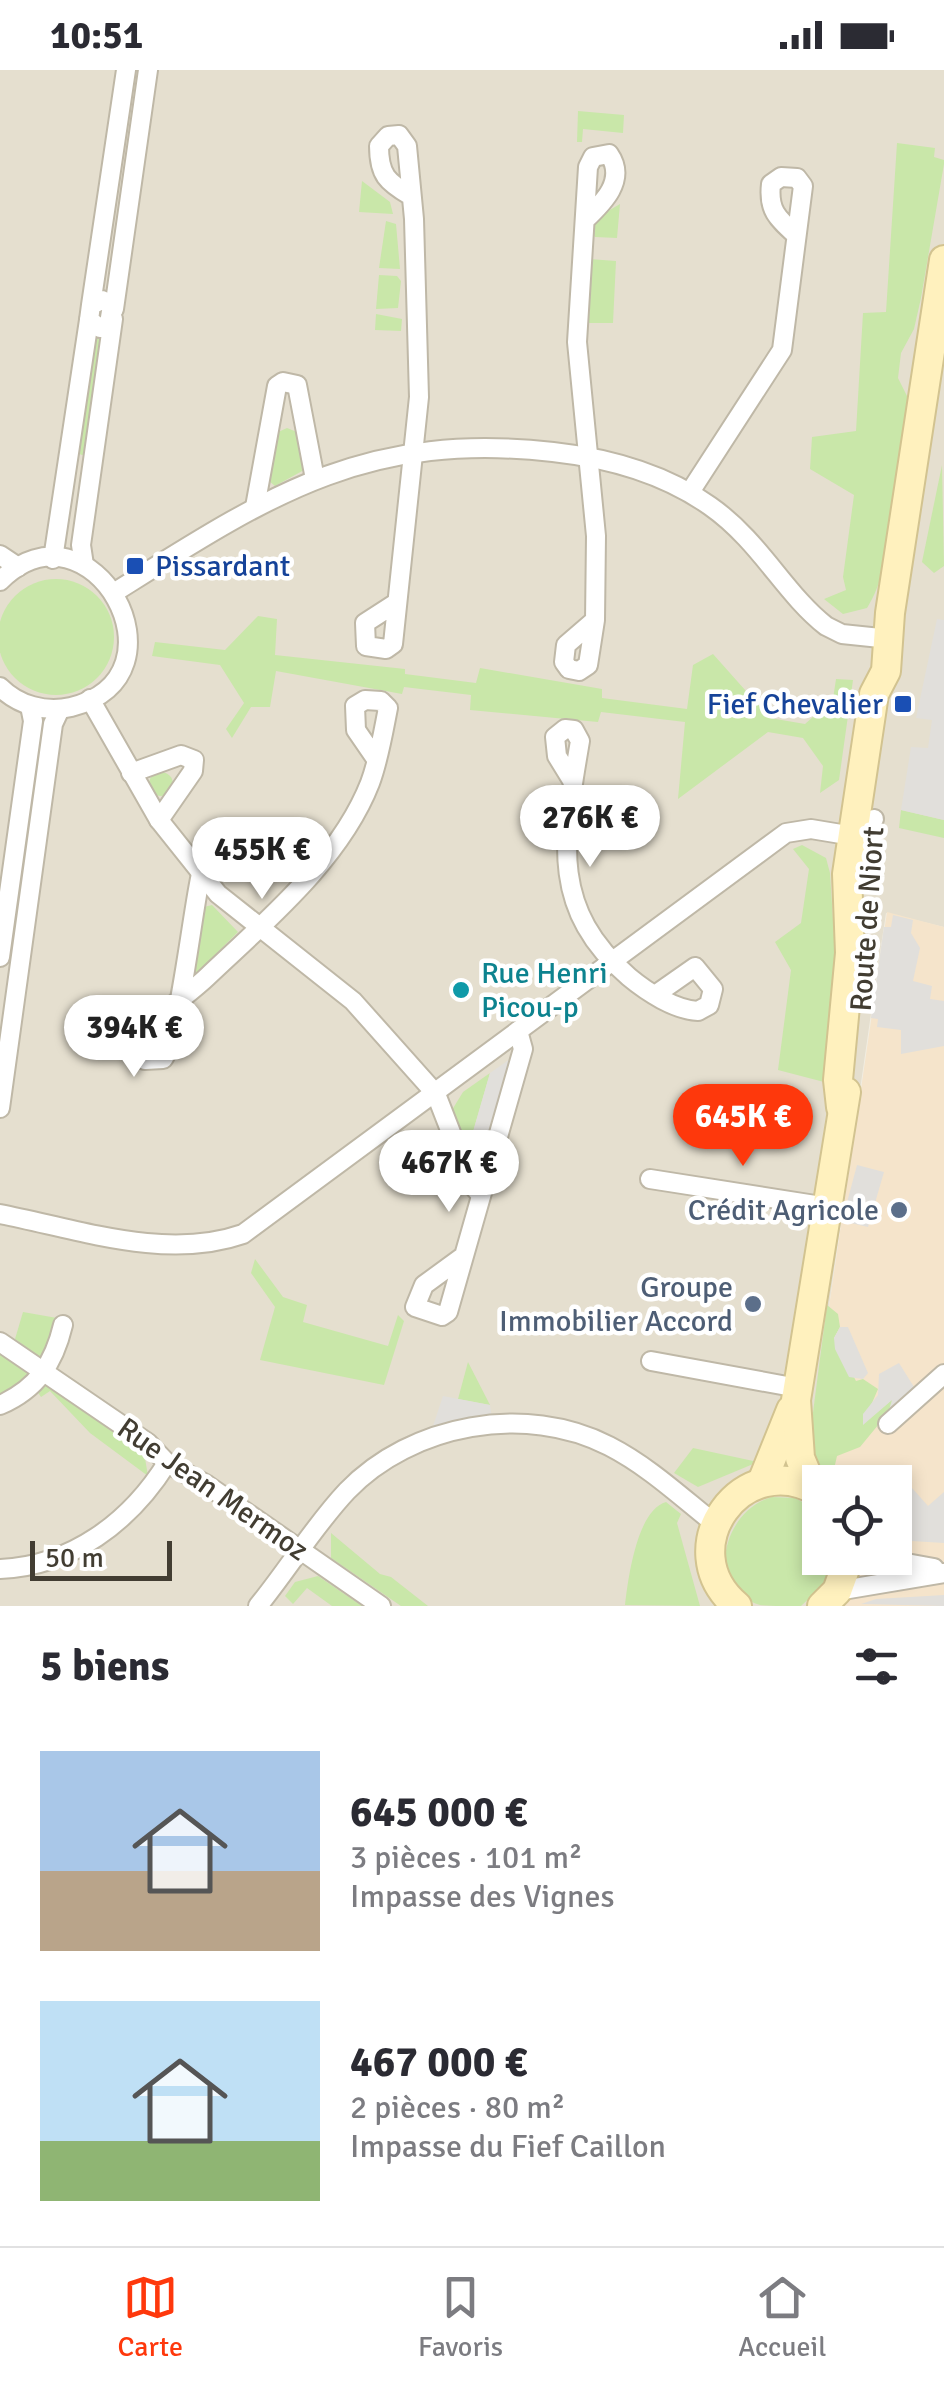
<!DOCTYPE html>
<html lang="fr">
<meta charset="utf-8">
<style>
:root{--surface:#fff;--page:#f2f2f3;--text:#2b2b33;--muted:#7c7c81;--line:#e1e1e2;--accent:#fe380c}
body{margin:0;font-family:Signika,sans-serif;background:var(--page);color:var(--text);height:100vh;display:flex;flex-direction:column;font-size:38px;white-space:nowrap}
*{box-sizing:border-box;margin:0}
p{font-size:32px;color:var(--muted)}
.icon{flex:none;width:55px;height:55px;fill:none;stroke:currentColor;stroke-width:2;stroke-linecap:round;stroke-linejoin:round}
.map{position:relative;height:1536px;overflow:hidden}
.drawer{display:flex;flex-direction:column;background:var(--surface);flex:1}
.drawer>*{flex:none}
.buttons{position:absolute;left:802px;top:1395px;display:grid;gap:20px}
.buttons a{display:grid;place-items:center;width:110px;height:110px;border-radius:0px;background:var(--surface);box-shadow:0 5px 15px #0003;font-size:50px}
.scale{position:absolute;left:30px;bottom:25px;width:142px;box-sizing:border-box;padding-left:10px;border:5px solid #423d32;border-top:0;font-size:28px;line-height:35px;white-space:nowrap;color:#423d32;-webkit-text-stroke:8px #fff;paint-order:stroke}
.price{position:absolute;translate:-50% -85px;padding:0 22px;border-radius:35px;background:#fff;color:#222;font-size:32px;line-height:65px;filter:drop-shadow(0 2px 5px #0008)}
.price::after{content:'';position:absolute;left:50%;top:60px;width:30px;height:22px;margin-left:-15px;background:inherit;clip-path:polygon(0 0,100% 0,50% 100%)}
.price.on{background:var(--accent);color:#fff}
ul{padding:0;list-style:none}
li{display:flex;align-items:center;gap:30px;height:250px;padding:0 40px}
li span{display:grid;place-items:center;flex:none;width:280px;height:200px;border-radius:0px;color:#555}
li>.icon{margin-inline-start:auto}
span .icon{width:120px;height:120px;fill:#fffc;stroke-width:1}
li b{font-size:42px}
h2{display:flex;justify-content:space-between;align-items:center;height:120px;padding:0 40px;font-size:42px}
.status{display:flex;justify-content:space-between;align-items:center;height:70px;padding:0 50px;background:var(--surface);direction:ltr}
.status svg{height:28px;fill:currentColor}
.dock{display:flex;justify-content:space-around;align-items:center;height:140px;border-top:2px solid var(--line);background:var(--surface);font-size:28px;color:var(--muted)}
.dock a{display:grid;justify-items:center;gap:5px}
.dock .on{color:var(--accent)}
.map>svg:first-child{display:block}
</style>
<div class="status"><b>10:51</b><svg viewBox="0 0 49 12"><path d="M0 12V9h3v3zM5 12V6h3v6zM10 12V3h3v9zM15 12V0h3v12zM26 1h20v11H26zM47 4h2v5h-2z"/></svg></div>
<div class="map">
<svg width="944" height="1536" viewBox="0 0 944 1536">
<rect width="100%" height="100%" fill="#f1ede1"/>
<path fill="#e5dfcf" d="M 0,0 L 944,0 L 944,857 L 886,843 L 877,902 L 809,1373 L 820,1412 L 820,1488 L 840,1536 L 0,1536 Z"/>
<path fill="#f5e4cb" d="M 887,842 L 944,857 L 944,1536 L 840,1536 L 860,1488 L 895,1488 L 895,1412 L 825,1412 L 809,1373 Z"/>
<g fill="#c9e7a9">
<path d="M 578,41 L 624,45 L 623,63 L 583,59 L 582,72 L 577,72 Z"/>
<path d="M 897,73 L 935,78 L 934,87 L 944,90 L 944,94 L 921,228 L 914,259 L 901,283 L 898,308 L 909,330 C 901,384 895,496 867,538 L 843,544 L 824,529 L 846,520 L 843,507 L 854,425 L 810,399 L 812,367 L 856,361 L 863,243 L 886,242 Z"/>
<path d="M 362,111 L 390,132 L 393,144 L 359,142 Z"/>
<path d="M 620,134 L 617,168 L 595,167 L 590,161 L 593,150 Z"/>
<path d="M 386,151 L 396,154 L 400,199 L 379,198 Z"/>
<path d="M 589,189 L 616,191 L 613,253 L 587,253 Z"/>
<path d="M 379,205 L 397,206 L 401,211 L 398,238 L 376,239 Z"/>
<path d="M 376,244 L 402,249 L 401,261 L 375,260 Z"/>
<path d="M 99,264 L 103,268 L 87,384 L 82,385 L 77,383 L 90,265 Z"/>
<path d="M 287,358 L 297,362 L 304,400 L 275,416 L 269,411 L 276,363 Z"/>
<path d="M 942,395 L 944,496 L 934,503 L 922,492 Z"/>
<circle cx="56" cy="567" r="58"/>
<path d="M 258,546 L 277,549 L 275,585 L 405,599 L 405,604 L 476,613 L 480,598 L 602,619 L 602,628 L 687,639 L 693,595 L 713,584 L 770,648 L 805,654 L 833,629 L 836,609 L 853,610 L 839,710 L 820,723 L 823,696 L 803,668 L 768,662 L 678,729 L 685,652 L 601,642 L 598,652 L 470,640 L 471,625 L 404,617 L 402,624 L 276,601 L 270,637 L 251,637 L 232,668 L 226,659 L 244,633 L 220,595 L 152,586 L 155,572 L 225,580 Z"/>
<circle cx="161" cy="714" r="12"/>
<path d="M 901,740 L 944,750 L 944,768 L 899,758 Z"/>
<path d="M 802,775 L 826,788 L 830,803 L 836,897 L 824,1012 L 778,1000 L 791,900 L 775,872 L 801,853 L 809,799 L 793,779 Z"/>
<path d="M 212,835 L 238,862 L 195,905 L 204,837 Z"/>
<path d="M 490,1003 L 468,1079 L 452,1040 L 463,1022 Z"/>
<path d="M 255,1189 L 283,1227 L 307,1235 L 303,1252 L 388,1276 L 398,1245 L 404,1251 L 384,1315 L 260,1290 L 275,1237 L 251,1203 Z"/>
<path d="M 827,1235 L 838,1244 L 840,1257 L 834,1268 L 856,1311 L 863,1309 L 878,1319 L 863,1354 L 894,1328 L 888,1343 L 860,1377 L 837,1386 L 832,1408 L 826,1411 L 809,1373 Z"/>
<path d="M 23,1242 L 57,1248 L 44,1290 L 15,1269 Z"/>
<path d="M 6,1281 L 34,1303 L 0,1327 L 0,1285 Z"/>
<path d="M 468,1292 L 490,1335 L 458,1329 Z"/>
<path d="M 46,1313 L 144,1382 L 148,1406 L 90,1363 L 50,1321 L 41,1327 L 37,1321 Z"/>
<path d="M 693,1378 L 758,1392 L 698,1417 L 674,1403 Z"/>
<path d="M 772,1427 L 795,1428 L 820,1442 L 820,1488 L 837,1488 L 833,1506 L 801,1536 C 788,1536 772,1536 760,1535 C 702,1518 724,1440 772,1427 Z"/>
<path d="M 666,1432 L 681,1444 L 677,1453 L 700,1536 L 625,1535 C 628,1509 637,1440 666,1432 Z"/>
<path d="M 331,1463 L 380,1504 L 391,1507 L 428,1536 L 401,1536 L 331,1488 Z"/>
<path d="M 318,1506 L 362,1536 L 332,1536 L 307,1518 L 293,1534 L 285,1526 L 295,1512 Z"/>
</g>
<g fill="#e1dfdb">
<path d="M 937,549 L 944,550 L 944,750 L 901,740 L 911,677 L 928,678 L 932,650 L 916,648 Z"/>
<path d="M 893,845 L 913,850 L 911,863 L 920,878 L 913,911 L 932,916 L 930,929 L 944,931 L 944,976 L 901,984 L 901,960 L 877,957 L 878,949 L 871,948 L 884,857 L 891,857 Z"/>
<path d="M 510,989 L 520,989 L 488,1095 L 477,1095 L 468,1079 L 490,1003 Z"/>
<path d="M 857,1095 L 884,1102 L 868,1157 L 842,1151 Z"/>
<path d="M 840,1257 L 848,1257 L 868,1303 L 863,1309 L 849,1307 L 835,1279 L 834,1268 Z"/>
<path d="M 899,1293 L 919,1325 L 888,1343 L 892,1330 L 863,1355 L 863,1344 L 878,1325 L 879,1304 Z"/>
<path d="M 443,1326 L 490,1335 L 493,1355 L 436,1366 L 433,1356 Z"/>
<path d="M 912,1418 L 928,1436 L 944,1422 L 944,1473 L 895,1470 L 895,1432 Z"/>
<path d="M 944,1525 L 944,1536 L 861,1534 L 876,1529 Z"/>
</g>
<g fill="none" stroke-linecap="round" stroke-linejoin="round">
<g stroke="#bfb8a7" stroke-width="22">
<g id="minor">
<path d="M 585,150 C 603,133 627,110 609,84 L 593,87 L 588,97 L 577,272 L 596,466 L 595,550 L 588,595 L 579,601 L 569,599 L 564,592 L 566,575 L 595,550"/>
<path d="M 91,235 L 102,230 L 112,235 L 109,254 L 100,258 L 89,250 L 91,235 L 126,0"/>
<path d="M 114,239 L 148,0"/>
<path d="M 690,422 L 782,280 L 803,116 L 797,108 L 781,107 L 771,114 C 768,140 777,148 796,165"/>
<path d="M 255,437 L 277,316 L 283,312 L 297,315 L 315,409"/>
<path d="M 0,485 L 18,497"/>
<path d="M 53,489 L 89,250"/>
<path d="M 84,495 L 81,475 L 113,249"/>
<path d="M 0,511 C 91,421 195,607 71,637 C 45,643 18,635 0,617"/>
<path d="M 115,522 C 268,426 364,361 553,382 C 607,388 665,404 710,436 C 760,471 784,523 826,556 L 842,564 L 890,569"/>
<path d="M 396,533 L 365,553 L 366,576 L 386,579 L 393,574 L 419,327 L 414,149 L 407,76 L 399,65 L 388,66 L 379,76 C 379,105 387,112 411,126"/>
<path d="M 90,629 L 159,750 L 218,824 L 353,931 L 436,1024 L 471,1114 L 480,1124"/>
<path d="M 131,703 L 181,685 L 194,690 L 193,701 L 159,750"/>
<path d="M 573,712 L 557,686 L 555,667 L 565,659 L 574,660 L 580,671 C 564,766 548,838 629,907 C 647,922 675,940 698,941 L 709,935 L 713,919 L 695,897 L 655,925"/>
<path d="M 853,766 L 874,749"/>
<path d="M 201,804 C 193,837 178,973 163,989 L 145,990 L 135,976 C 150,949 185,928 207,907 C 266,851 340,790 370,713 C 379,689 383,663 388,638 L 381,631 L 365,630 L 355,636 L 356,660 L 376,689"/>
<path d="M 0,887 L 33,651 L 30,636"/>
<path d="M 0,1038 L 53,654 L 60,639"/>
<path d="M 650,1109 L 828,1137"/>
<path d="M 0,1144 C 77,1159 166,1191 243,1164 L 786,763 L 811,759 L 853,766 L 867,787"/>
<path d="M 461,1188 L 424,1215 L 415,1237 L 442,1246 L 448,1242 L 523,979 L 518,961"/>
<path d="M 0,1272 L 148,1373 L 167,1393 L 207,1415 L 381,1536"/>
<path d="M 651,1291 L 798,1318"/>
<path d="M 0,1335 C 37,1319 54,1293 63,1255"/>
<path d="M 888,1354 L 944,1304"/>
<path d="M 879,1488 L 934,1498"/>
<path d="M 0,1499 C 72,1496 130,1452 167,1393"/>
<path d="M 837,1521 L 944,1503"/>
<path d="M 258,1536 C 289,1498 314,1456 347,1421 C 411,1354 526,1333 609,1376 C 648,1396 680,1426 714,1453"/>
</g>
</g>
<g stroke="#d2c390" stroke-width="32">
<g id="secondary">
<path d="M 841,1037 L 838,1010 L 850,883 L 847,804 L 874,624 L 886,601 L 890,543 L 944,190"/>
<path d="M 762,1412 L 791,1340"/>
<path d="M 813,1419 L 800,1388 L 796,1330 L 846,1022"/>
<path d="M 737,1536 C 669,1479 743,1376 819,1422"/>
<path d="M 822,1536 L 837,1521 L 849,1488"/>
</g>
</g>
<use href="#minor" stroke="#fff" stroke-width="18"/>
<use href="#secondary" stroke="#fff1be" stroke-width="28"/>
</g>
<g fill="#1a4fb4" stroke="#fff" stroke-width="4">
<rect x="125" y="486" width="20" height="20" rx="5"/>
<rect x="893" y="624" width="20" height="20" rx="5"/>
</g>
<circle fill="#0f9aa8" stroke="#fff" stroke-width="4" cx="461" cy="920" r="10"/>
<g fill="#5c6f8a" stroke="#fff" stroke-width="4">
<circle cx="899" cy="1140" r="10"/>
<circle cx="753" cy="1234" r="10"/>
</g>
<g text-anchor="middle" stroke-width="9" stroke-linejoin="round" paint-order="stroke">
<g font-size="30" fill="#164399" stroke="#fff" text-anchor="start">
<text x="155" y="506">Pissardant</text>
<text x="883" y="644" text-anchor="end">Fief Chevalier</text>
</g>
<g font-size="30" fill="#423d32" stroke="#fff">
<text transform="translate(867 849) rotate(-86)" y="10">Route de Niort</text>
<text transform="translate(213 1419) rotate(35)" y="10">Rue Jean Mermoz</text>
</g>
<g font-size="30" fill="#0d838f" stroke="#fff" text-anchor="start">
<text x="481" y="913">Rue Henri<tspan x="481" dy="34">Picou-p</tspan></text>
</g>
<g font-size="30" fill="#4e5e75" stroke="#fff" text-anchor="end">
<text x="879" y="1150">Crédit Agricole</text>
<text x="733" y="1227">Groupe<tspan x="733" dy="34">Immobilier Accord</tspan></text>
</g>
</g>
</svg>
<div class="buttons">
<a><svg class="icon" aria-label="locate" viewBox="0 0 24 24"><circle cx="12" cy="12" r="6"/><path d="M12 2v4M12 18v4M2 12h4M18 12h4"/></svg></a>
</div>
<div class="scale">50 m</div>
<b class="price" style="left:590px;top:800px">276K €</b>
<b class="price" style="left:262px;top:832px">455K €</b>
<b class="price" style="left:134px;top:1010px">394K €</b>
<b class="price on" style="left:743px;top:1099px">645K €</b>
<b class="price" style="left:449px;top:1145px">467K €</b>
</div>
<section class="drawer">
<h2>5 biens<svg class="icon" aria-label="filters" viewBox="0 0 24 24"><path d="M4 7h16M4 17h16"/><circle cx="9" cy="7" r="2"/><circle cx="15" cy="17" r="2"/></svg></h2>
<ul>
<li><span style="background:linear-gradient(#a9c7e8 60%,#b9a48a 0)"><svg class="icon" aria-label="home" viewBox="0 0 24 24"><path d="M3 11l9-7 9 7M6 9v11h12V9"/></svg></span><div><b>645 000 €</b><p>3 pièces · 101 m²</p><p>Impasse des Vignes</p></div></li>
<li><span style="background:linear-gradient(#bfe0f5 70%,#8fb573 0)"><svg class="icon" aria-label="home" viewBox="0 0 24 24"><path d="M3 11l9-7 9 7M6 9v11h12V9"/></svg></span><div><b>467 000 €</b><p>2 pièces · 80 m²</p><p>Impasse du Fief Caillon</p></div></li>
</ul>
</section>
<nav class="dock">
<a class="on"><svg class="icon" aria-label="map" viewBox="0 0 24 24"><path d="M3 6l6-2 6 2 6-2v14l-6 2-6-2-6 2zM9 4v14M15 6v14"/></svg>Carte</a>
<a><svg class="icon" aria-label="saved" viewBox="0 0 24 24"><path d="M7 4h10v16l-5-4-5 4z"/></svg>Favoris</a>
<a><svg class="icon" aria-label="home" viewBox="0 0 24 24"><path d="M3 11l9-7 9 7M6 9v11h12V9"/></svg>Accueil</a>
</nav>
